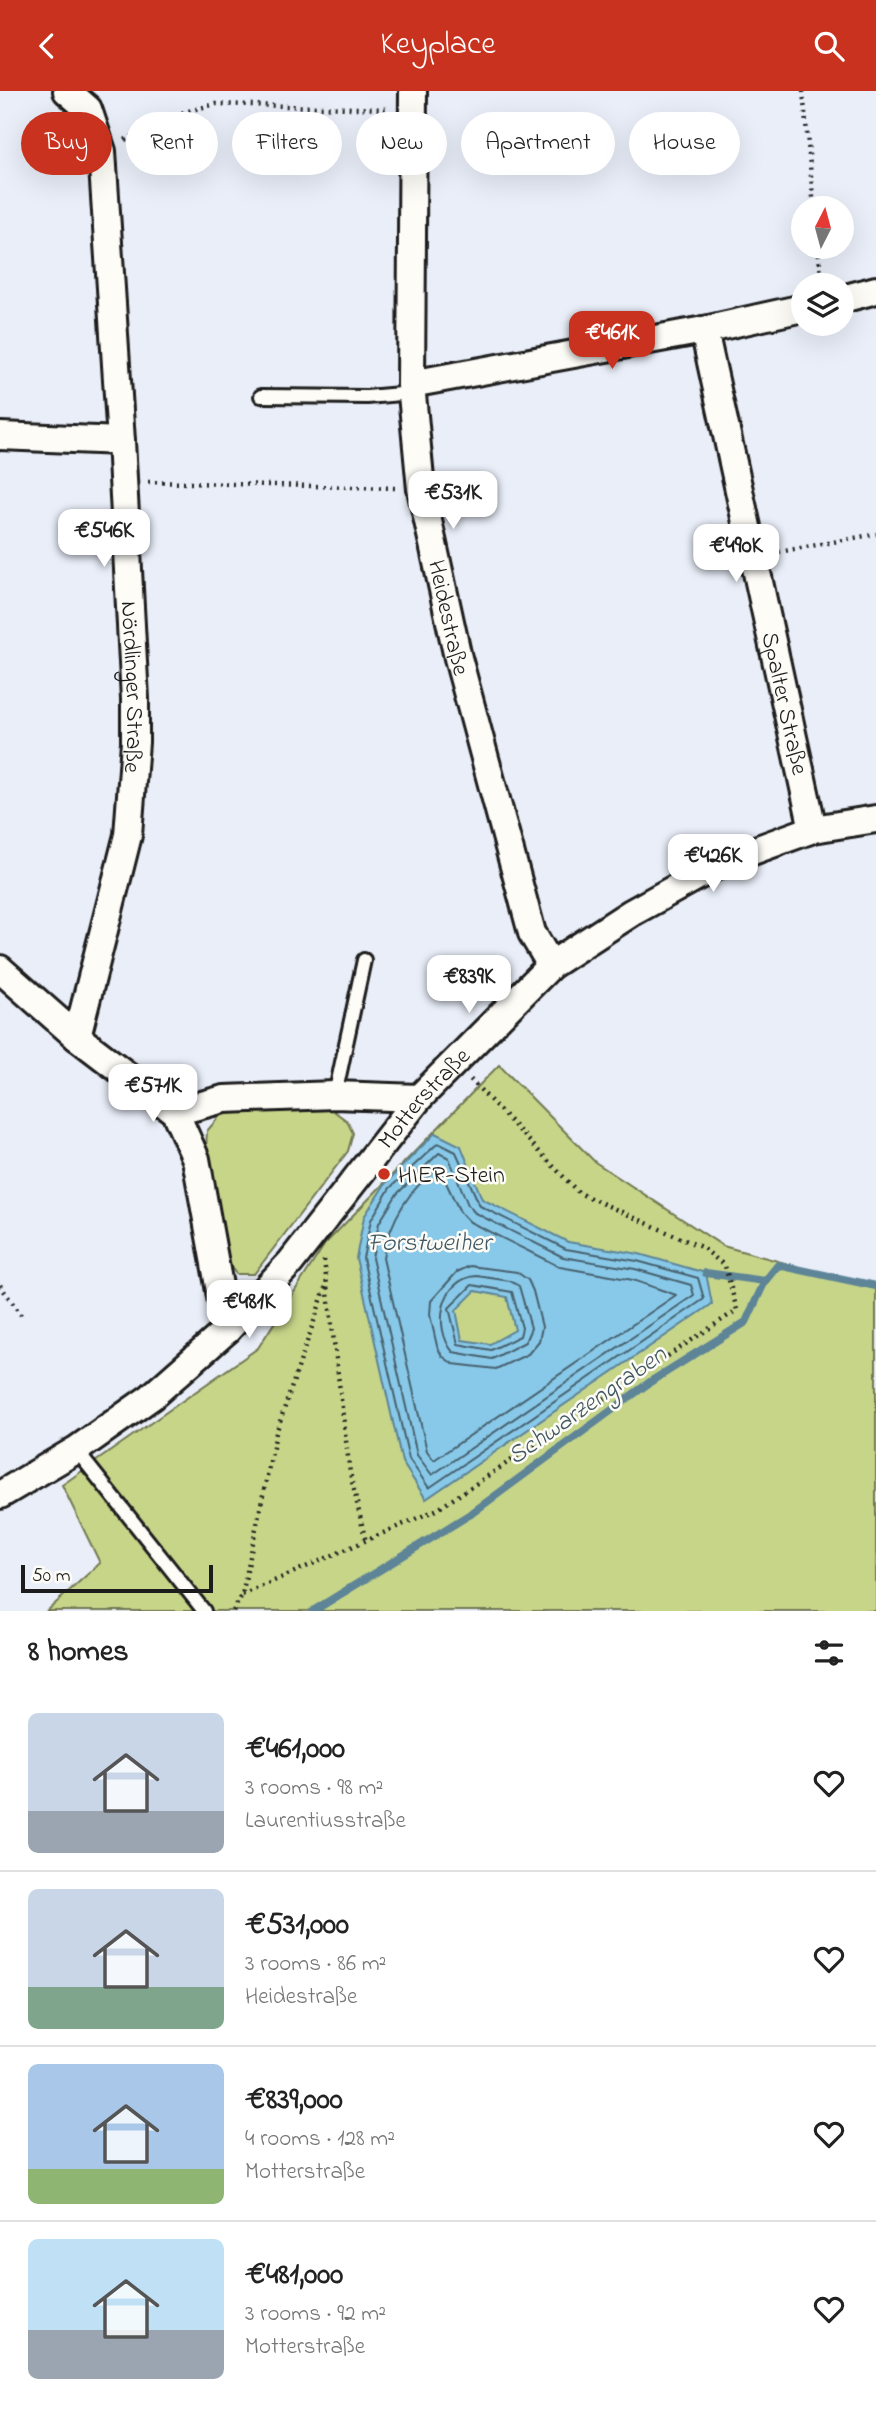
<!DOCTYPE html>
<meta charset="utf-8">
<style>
:root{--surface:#fff;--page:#f6f6f6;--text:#222;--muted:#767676;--line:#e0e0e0;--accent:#c8321e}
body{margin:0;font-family:"Indie Flower",sans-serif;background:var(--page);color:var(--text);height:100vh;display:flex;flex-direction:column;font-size:26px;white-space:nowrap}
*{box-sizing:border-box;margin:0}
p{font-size:23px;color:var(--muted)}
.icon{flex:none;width:38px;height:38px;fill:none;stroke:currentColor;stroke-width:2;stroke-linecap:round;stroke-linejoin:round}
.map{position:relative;height:1520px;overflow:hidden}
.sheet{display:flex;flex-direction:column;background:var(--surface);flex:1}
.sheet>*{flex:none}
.hud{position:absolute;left:21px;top:21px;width:835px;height:63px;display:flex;gap:14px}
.needle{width:46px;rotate:6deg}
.controls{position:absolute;left:791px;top:105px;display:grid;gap:14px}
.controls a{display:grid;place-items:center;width:63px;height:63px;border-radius:50%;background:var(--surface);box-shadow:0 7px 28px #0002;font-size:35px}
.scale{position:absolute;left:21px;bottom:18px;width:192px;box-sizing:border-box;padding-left:7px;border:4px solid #1c1c1c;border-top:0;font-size:19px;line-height:24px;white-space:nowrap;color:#1c1c1c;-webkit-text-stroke:5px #fdfcf7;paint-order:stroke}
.price{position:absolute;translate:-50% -60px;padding:0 16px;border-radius:14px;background:#fff;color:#222;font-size:23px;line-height:46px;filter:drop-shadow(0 2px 4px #0008)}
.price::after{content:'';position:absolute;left:50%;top:42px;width:21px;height:16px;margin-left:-10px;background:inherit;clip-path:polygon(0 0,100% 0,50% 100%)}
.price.selected{background:var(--accent);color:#fff}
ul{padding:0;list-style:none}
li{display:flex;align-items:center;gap:21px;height:175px;padding:0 28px}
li+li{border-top:2px solid var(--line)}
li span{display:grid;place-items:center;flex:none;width:196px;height:140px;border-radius:10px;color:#555}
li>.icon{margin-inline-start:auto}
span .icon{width:84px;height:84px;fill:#fffc;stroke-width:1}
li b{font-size:30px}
h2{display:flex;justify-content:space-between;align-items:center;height:84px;padding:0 28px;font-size:30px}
.tag{padding:0 24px;border-radius:32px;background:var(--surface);box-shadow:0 7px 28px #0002;font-size:24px;line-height:63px}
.tag.selected{background:var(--accent);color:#fff}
header{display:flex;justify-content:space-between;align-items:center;height:91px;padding:0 28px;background:var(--accent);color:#fff;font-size:32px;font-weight:600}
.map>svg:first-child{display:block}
</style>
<header><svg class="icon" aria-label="back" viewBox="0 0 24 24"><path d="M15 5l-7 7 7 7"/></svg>Keyplace<svg class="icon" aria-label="search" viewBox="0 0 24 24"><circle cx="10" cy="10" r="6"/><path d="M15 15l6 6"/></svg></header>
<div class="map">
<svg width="876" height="1520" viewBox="0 0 876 1520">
<rect width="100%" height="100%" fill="#e9eef9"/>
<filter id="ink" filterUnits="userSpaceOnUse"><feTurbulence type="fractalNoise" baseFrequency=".0143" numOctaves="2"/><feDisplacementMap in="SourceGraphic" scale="14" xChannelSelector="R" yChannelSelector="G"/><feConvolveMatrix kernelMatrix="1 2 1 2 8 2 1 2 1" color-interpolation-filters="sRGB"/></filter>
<g filter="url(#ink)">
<g fill="#c7d589" stroke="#727852" stroke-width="2">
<path d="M 499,974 L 595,1071 L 723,1155 L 847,1189 L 876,1193 L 876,1520 L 47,1520 L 100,1472 L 62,1394 L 258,1257 L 325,1153 Z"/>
<path d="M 327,1015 L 347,1030 L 353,1042 L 348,1060 L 254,1183 L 236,1183 L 225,1168 L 206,1058 L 207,1040 L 224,1020 Z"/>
</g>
<path fill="#88c9e9" stroke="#5d8497" stroke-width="2" fill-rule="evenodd" d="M 435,1042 L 461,1055 L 482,1108 L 568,1151 L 639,1163 L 706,1182 L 712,1213 L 426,1408 L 402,1371 L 356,1167 L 364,1126 L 385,1093 ZM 475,1200 L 507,1206 L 515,1239 L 490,1253 L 462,1249 L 456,1219 Z"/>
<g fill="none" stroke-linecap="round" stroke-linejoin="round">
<g stroke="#47616e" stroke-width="2">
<path d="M 438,1052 L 456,1061 L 480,1115 L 566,1158 L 637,1170 L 698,1187 L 704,1208 L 429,1397 L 409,1368 L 363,1167 L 371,1129 L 390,1097 Z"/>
<path d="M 439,1062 L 449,1067 L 468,1114 L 475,1122 L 563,1166 L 635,1178 L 691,1194 L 694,1204 L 432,1384 L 417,1364 L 372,1167 L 379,1132 L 397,1103 Z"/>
<path d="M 439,1077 L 460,1121 L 470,1131 L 560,1176 L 633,1189 L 676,1204 L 434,1369 L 427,1360 L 383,1167 C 390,1130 407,1099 439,1077 Z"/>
<path d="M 470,1175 L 517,1181 L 528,1189 L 533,1200 L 542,1236 L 539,1250 L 528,1263 L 496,1278 L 453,1273 L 442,1265 L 437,1255 L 430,1224 L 431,1210 L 457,1181 Z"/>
<path d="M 477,1185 L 510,1190 L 519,1195 L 531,1237 L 525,1251 L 492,1268 L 453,1261 C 432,1236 441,1187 477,1185 Z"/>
<path d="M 472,1194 L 512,1201 L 522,1237 L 520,1245 L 491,1259 L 458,1253 L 449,1217 Z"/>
</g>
<g stroke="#5d8497" stroke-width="8">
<path d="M 706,1182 L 765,1190"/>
<path d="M 313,1520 L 472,1422 L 650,1291 L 746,1231 L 765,1190 L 778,1174 L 876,1195"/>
</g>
<g stroke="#1c1c1c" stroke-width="18">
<g id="lane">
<path d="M 261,305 L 367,306 L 412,302"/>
<path d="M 335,1004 L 364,869"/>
<path d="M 76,1359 L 204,1520"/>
</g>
</g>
<g stroke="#1c1c1c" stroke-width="32">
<g id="street">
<path id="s1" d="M 67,0 L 88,18 L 102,60 L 121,350 L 135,608 L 135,651 L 128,744 L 77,946"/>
<path id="s2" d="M 413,0 L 411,293 L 421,398 L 458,567 L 532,842 L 551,874"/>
<path d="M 842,208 L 876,199"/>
<path id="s3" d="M 704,239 L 813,738"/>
<path d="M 411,293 L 704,239 L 803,217"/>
<path d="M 0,345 L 121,350"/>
<path d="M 0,878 L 77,946 L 175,1021 L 196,1068 L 227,1239"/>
<path d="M 175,1021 L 224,1008 L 335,1004 L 419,1007"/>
<path id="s4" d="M 0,1404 L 76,1359 L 151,1306 L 227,1239 L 290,1172 L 419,1007 L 551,874 L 631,822 L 725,770 L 813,738 L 876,728"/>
</g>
</g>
<g stroke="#1c1c1c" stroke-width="4.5" stroke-dasharray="2 5" stroke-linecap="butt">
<path d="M 803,0 L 814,117"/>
<path d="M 125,49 L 184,21 L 216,13 L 389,18"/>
<path d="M 818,156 L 822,193"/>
<path d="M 148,391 L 395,397"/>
<path d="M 779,461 L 876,443"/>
<path d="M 324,1169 L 350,1382 L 366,1451"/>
<path d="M 0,1194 L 21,1224"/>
<path d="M 242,1504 L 438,1418 L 737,1219 L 725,1175 L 703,1157 L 579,1102 L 470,988"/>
<path d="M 233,1520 L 242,1504 L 276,1342 L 327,1192"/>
</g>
<use href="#lane" stroke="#fdfcf7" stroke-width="12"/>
<use href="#street" stroke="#fdfcf7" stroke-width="26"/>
</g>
</g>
<circle fill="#c8321e" stroke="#fdfcf7" stroke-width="2.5" cx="384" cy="1083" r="7"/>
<g text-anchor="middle" stroke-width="5" stroke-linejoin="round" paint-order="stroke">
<g font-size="24" fill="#1c1c1c" stroke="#fdfcf7">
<text dy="8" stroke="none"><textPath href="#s2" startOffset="530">Heidestraße</textPath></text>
<text dy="8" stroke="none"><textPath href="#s1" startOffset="609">Nördlinger Straße</textPath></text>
<text dy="8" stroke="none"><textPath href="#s3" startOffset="382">Spalter Straße</textPath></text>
<text dy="8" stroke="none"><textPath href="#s4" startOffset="586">Motterstraße</textPath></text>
</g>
<g font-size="24" fill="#1c1c1c" stroke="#fdfcf7" text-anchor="start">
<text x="398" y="1091">HIER-Stein</text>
</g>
<g font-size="26" font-style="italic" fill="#425964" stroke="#fdfcf7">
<text x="429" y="1159">Forstweiher</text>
<text transform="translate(586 1313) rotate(-35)" y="9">Schwarzengraben</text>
</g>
</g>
</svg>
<div class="controls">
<a><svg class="needle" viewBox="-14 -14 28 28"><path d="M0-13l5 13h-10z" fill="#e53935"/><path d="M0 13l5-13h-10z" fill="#767676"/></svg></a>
<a><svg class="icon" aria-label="layers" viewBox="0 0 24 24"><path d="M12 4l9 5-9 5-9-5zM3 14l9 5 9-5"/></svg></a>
</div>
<div class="scale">50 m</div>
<b class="price selected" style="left:612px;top:280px">€461K</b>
<b class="price" style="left:453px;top:440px">€531K</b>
<b class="price" style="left:104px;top:478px">€546K</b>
<b class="price" style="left:736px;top:493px">€490K</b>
<b class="price" style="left:713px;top:803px">€426K</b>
<b class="price" style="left:469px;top:924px">€839K</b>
<b class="price" style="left:153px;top:1033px">€571K</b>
<b class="price" style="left:249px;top:1249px">€481K</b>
<div class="hud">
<a class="tag selected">Buy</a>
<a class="tag">Rent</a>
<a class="tag">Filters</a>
<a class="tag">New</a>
<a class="tag">Apartment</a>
<a class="tag">House</a>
</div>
</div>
<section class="sheet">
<h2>8 homes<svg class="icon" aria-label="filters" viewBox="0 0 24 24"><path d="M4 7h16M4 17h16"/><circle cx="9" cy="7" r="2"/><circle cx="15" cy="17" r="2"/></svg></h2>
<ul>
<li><span style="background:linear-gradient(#c9d6e8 70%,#9aa5b1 0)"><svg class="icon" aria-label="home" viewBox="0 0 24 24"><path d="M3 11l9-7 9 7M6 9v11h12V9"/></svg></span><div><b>€461,000</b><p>3 rooms · 98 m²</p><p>Laurentiusstraße</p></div><svg class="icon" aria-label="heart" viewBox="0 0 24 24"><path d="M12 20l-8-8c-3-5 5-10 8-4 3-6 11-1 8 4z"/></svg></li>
<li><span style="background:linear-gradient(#c9d6e8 70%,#7fa58c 0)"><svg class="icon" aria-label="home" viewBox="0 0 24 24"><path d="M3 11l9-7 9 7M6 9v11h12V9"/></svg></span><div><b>€531,000</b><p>3 rooms · 86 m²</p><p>Heidestraße</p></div><svg class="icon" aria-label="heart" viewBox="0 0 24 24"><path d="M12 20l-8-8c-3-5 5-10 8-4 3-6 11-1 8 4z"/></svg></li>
<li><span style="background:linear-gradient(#a9c7e8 75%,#8fb573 0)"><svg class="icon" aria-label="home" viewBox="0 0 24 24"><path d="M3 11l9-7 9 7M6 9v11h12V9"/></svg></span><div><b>€839,000</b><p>4 rooms · 128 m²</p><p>Motterstraße</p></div><svg class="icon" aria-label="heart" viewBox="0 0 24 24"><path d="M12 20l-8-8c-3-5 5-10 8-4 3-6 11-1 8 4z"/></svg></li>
<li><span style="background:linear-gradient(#bfe0f5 65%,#9aa5b1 0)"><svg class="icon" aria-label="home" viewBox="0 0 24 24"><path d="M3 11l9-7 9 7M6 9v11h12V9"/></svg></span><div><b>€481,000</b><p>3 rooms · 92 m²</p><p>Motterstraße</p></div><svg class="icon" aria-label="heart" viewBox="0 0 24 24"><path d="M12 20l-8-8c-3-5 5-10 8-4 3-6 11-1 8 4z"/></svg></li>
</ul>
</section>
